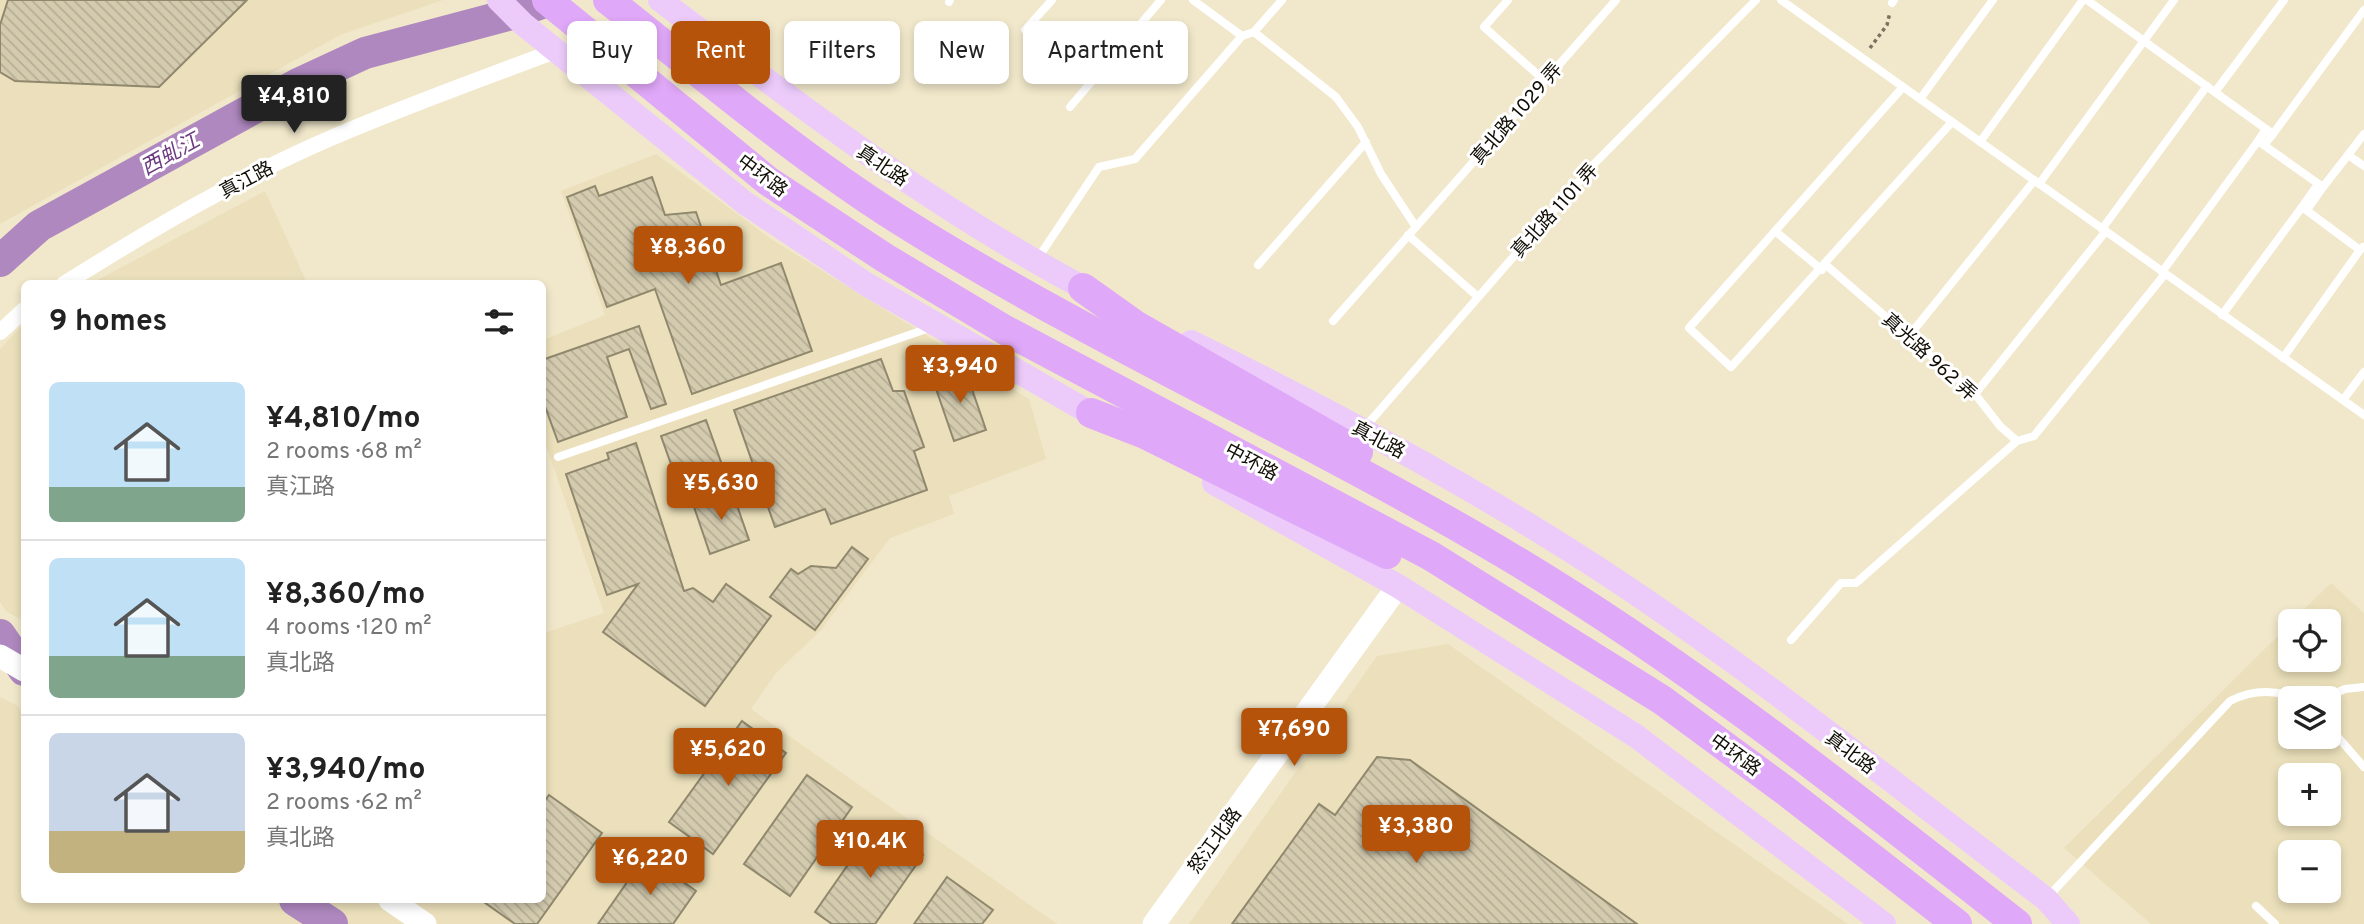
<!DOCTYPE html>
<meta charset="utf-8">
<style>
:root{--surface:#fff;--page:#f6f6f6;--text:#222;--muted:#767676;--line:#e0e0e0;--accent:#b45309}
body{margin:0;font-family:Overpass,"Noto Sans SC",sans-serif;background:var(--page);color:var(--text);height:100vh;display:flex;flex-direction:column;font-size:26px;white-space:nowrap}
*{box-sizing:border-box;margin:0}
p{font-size:23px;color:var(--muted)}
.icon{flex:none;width:38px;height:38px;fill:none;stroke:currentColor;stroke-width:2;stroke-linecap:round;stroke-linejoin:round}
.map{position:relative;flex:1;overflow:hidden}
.drawer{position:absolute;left:21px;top:280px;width:525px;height:623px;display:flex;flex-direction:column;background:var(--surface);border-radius:10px;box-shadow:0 4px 10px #0003}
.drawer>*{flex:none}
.top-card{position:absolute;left:567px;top:21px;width:665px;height:63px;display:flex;gap:14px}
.controls{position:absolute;left:2278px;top:609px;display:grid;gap:14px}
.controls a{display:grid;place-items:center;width:63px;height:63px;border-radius:10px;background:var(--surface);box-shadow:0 4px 10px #0003;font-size:35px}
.price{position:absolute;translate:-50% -60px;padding:0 16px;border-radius:7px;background:var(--accent);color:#fff;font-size:23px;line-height:46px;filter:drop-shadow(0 2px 4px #0008)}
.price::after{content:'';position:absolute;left:50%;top:42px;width:21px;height:16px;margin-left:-10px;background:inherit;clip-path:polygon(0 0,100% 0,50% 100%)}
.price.current{background:#222;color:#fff}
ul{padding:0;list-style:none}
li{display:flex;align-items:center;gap:21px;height:175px;padding:0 28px}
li+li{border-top:2px solid var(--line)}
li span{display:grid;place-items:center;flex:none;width:196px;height:140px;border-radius:10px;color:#555}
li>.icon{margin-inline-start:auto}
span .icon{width:84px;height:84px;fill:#fffc;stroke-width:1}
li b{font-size:30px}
h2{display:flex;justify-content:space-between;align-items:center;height:84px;padding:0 28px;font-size:30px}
.chip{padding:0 24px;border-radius:10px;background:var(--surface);box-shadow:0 4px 10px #0003;font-size:24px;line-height:63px}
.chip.current{background:var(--accent);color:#fff}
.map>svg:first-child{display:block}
</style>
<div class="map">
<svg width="2364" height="924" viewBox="0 0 2364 924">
<defs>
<pattern id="building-back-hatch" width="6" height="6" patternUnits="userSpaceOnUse" patternTransform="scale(1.75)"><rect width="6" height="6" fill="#d4cbaf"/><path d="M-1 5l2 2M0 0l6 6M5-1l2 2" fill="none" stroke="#b5ad95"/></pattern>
</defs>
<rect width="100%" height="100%" fill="#f1e8cb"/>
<g fill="#ebe0bb" fill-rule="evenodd">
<path d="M 0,0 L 443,0 L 340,35 L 0,224 Z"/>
<path d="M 656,154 L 771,239 L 1029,399 L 1046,459 L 949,496 L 954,514 L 890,538 L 821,630 L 776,673 L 751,709 L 1057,924 L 0,924 L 0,697 L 18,706 L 24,714 L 24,900 L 542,900 L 543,630 L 544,633 L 604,613 L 543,437 L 543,340 L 605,315 L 561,191 Z"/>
<path d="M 265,191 L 307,283 L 92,283 Z"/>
<path d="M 24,324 L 24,621 L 7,612 L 0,602 L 0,349 Z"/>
<path d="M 2331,583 L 2364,613 L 2364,924 L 2151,924 L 2064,848 L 2291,623 L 2291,660 L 2329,660 L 2329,621 L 2292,621 ZM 2291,698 L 2329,698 L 2329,737 L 2291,737 ZM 2291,775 L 2329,775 L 2329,814 L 2291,814 ZM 2291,852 L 2329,852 L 2329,891 L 2291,891 Z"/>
<path d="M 1448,644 L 1848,924 L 1189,924 L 1377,656 Z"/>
</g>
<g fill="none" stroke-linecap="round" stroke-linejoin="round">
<g stroke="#ae88bf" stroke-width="32">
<path d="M 0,261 L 39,226 L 298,84 L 365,53 L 512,14 L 550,0"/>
<path d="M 0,635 L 24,670"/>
<path d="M 295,900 L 332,924"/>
</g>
</g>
<g fill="url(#building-back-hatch)" stroke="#90886d" stroke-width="2">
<path d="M 8,0 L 247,0 L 159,87 L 15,81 L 0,72 L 0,25 Z"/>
<path d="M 652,177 L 665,215 L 696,212 L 721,285 L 781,263 L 812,351 L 692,394 L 655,289 L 607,307 L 567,197 L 595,186 L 599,196 Z"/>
<path d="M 639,326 L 666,404 L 651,409 L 629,349 L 607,357 L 627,417 L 558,442 L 542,398 L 542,360 Z"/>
<path d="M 881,359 L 893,391 L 904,391 L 924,447 L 914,451 L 927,490 L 831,524 L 825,509 L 775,527 L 734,410 Z"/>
<path d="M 965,369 L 986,430 L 954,441 L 933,380 Z"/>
<path d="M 706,420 L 722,465 L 677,481 L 661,436 Z"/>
<path d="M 636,443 L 684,591 L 693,588 L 713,602 L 726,584 L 771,616 L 705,706 L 603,632 L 638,584 L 607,595 L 566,474 L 609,459 L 607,453 Z"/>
<path d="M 732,491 L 749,540 L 710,554 L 693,504 Z"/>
<path d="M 852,547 L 868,559 L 815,630 L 770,597 L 791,569 L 798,574 L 811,566 L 836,568 Z"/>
<path d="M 742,721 L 786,753 L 713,854 L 669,822 Z"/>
<path d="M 1377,757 L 1410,760 L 1637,924 L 1232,924 L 1319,804 L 1335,815 Z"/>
<path d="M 807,775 L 852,807 L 790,896 L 744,864 Z"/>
<path d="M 549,795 L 602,833 L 537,924 L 515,924 L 481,900 L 542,900 L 542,805 Z"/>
<path d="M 877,823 L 923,855 L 875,924 L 832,924 L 815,912 Z"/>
<path d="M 646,855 L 696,891 L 673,924 L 598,924 Z"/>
<path d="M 947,877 L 993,910 L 982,924 L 914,924 Z"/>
</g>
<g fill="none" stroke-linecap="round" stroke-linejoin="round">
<path stroke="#787260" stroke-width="3.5" stroke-dasharray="3.5 3.5" stroke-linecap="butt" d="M 1870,48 L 1887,25 L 1890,12"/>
<g stroke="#fff" stroke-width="8">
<path d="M 1193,0 L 1242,36"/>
<path d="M 1508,0 L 1484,27 L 1545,81"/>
<path d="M 1781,0 L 2364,415"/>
<path d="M 2087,0 L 2273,134 L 2264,145"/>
<path d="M 949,2 L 950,0"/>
<path d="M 1892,3 L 1894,0"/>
<path d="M 1025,30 L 1052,0"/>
<path d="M 1254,32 L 1336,97 L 1358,127 L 1381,174 L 1416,227"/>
<path d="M 1903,87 L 1689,328 L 1731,367 L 1952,122"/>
<path d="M 2215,92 L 2284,0"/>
<path d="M 1920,99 L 1993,0"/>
<path d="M 1070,107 L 1161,0"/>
<path d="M 2266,129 L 2258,141 L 2323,187 L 2307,210"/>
<path d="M 2273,134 L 2364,10"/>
<path d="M 1980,142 L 2083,0"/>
<path d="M 2348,155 L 2364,134"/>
<path d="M 2039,184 L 2174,0"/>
<path d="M 2318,184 L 2302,207 L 2360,250 L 2363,247"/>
<path d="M 2323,187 L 2348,155 L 2364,166"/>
<path d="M 2102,229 L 2207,86"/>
<path d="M 1775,231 L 1822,270"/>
<path d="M 1408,235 L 1477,296"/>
<path d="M 1038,258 L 1099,167 L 1135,159 L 1242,36 L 1254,32 L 1282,0"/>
<path d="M 1258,265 L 1366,142"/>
<path d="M 1826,265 L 1975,394 L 2000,426 L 2017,441"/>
<path d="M 2162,272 L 2258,141"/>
<path d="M 2222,315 L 2302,207"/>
<path d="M 1333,321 L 1616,0"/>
<path d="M 1909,336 L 2034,181"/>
<path d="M 2283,358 L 2360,250"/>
<path d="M 1975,394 L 2106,231"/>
<path d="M 2343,400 L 2364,372"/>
<path d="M 1366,426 L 1596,162 L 1756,0"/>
<path d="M 558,457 L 932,327"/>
<path d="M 1791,640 L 1841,583 L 1856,583 L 2017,441 L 2034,436 L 2165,274"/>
<path d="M 2324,698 L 2345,689 L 2364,687"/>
<path d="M 2329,727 L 2364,767"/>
<path d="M 2048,897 L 2230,701 C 2252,690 2273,689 2296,698"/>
<path d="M 2256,906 L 2275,924"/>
</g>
<g stroke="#fff" stroke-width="16">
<path d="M 64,284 C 150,230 238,178 331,138 C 405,106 481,79 555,51"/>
<path d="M 0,332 L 24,310"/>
</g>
<g stroke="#fff" stroke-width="23">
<path d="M 0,656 L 24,670"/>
<path d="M 390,900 L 425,924"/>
<path d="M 1154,924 L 1398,586"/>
</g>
<g stroke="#eccbfb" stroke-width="24">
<path d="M 499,0 L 523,24 L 745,203 L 866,284 L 1106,422"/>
<path d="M 660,0 C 801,107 941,214 1099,296"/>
<path d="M 1191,342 C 1326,408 1459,479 1585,560 C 1745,663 1894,784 2046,899 L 2068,924"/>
<path d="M 1214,483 L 1398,586 L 1636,736 L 1884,924"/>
</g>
<g stroke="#e0a8f8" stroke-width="30">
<path d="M 547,0 L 768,181 L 885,258 L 1005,330 L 1431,556 L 1662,700 L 1787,792 L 1957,924"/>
<path d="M 608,0 C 708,79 805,162 914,229 C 1106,348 1314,440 1508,556 C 1689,664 1852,795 2017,924"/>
<path d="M 1083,288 L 1135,325 L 1358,452"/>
<path d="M 1091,413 L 1145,434 L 1387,554"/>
</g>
</g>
<g text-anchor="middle" stroke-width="6" stroke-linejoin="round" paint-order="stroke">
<g font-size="19" fill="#100d04" stroke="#fff">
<text transform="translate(1516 113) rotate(-49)" y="7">真北路 1029 弄</text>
<text transform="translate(883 165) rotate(34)" y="7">真北路</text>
<text transform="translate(763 175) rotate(37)" y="7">中环路</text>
<text transform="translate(246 179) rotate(-28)" y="7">真江路</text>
<text transform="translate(1554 210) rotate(-48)" y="7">真北路 1101 弄</text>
<text transform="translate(1930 356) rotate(42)" y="7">真光路 962 弄</text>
<text transform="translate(1379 439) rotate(28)" y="7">真北路</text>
<text transform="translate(1252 461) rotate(28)" y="7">中环路</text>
<text transform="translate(1851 752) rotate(37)" y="7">真北路</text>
<text transform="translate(1736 754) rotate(36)" y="7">中环路</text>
<text transform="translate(1214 840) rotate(-54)" y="7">怒江北路</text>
</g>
<g font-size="21" font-style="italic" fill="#6c3b80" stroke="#fff">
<text transform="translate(170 154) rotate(-29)" y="7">西虬江</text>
</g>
</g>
</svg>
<div class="controls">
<a><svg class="icon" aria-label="locate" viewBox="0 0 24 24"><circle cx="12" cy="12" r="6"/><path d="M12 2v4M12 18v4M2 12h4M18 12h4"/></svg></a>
<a><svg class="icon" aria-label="layers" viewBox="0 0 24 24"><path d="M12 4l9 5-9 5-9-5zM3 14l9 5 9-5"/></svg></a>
<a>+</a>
<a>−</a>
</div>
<b class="price current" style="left:294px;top:135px">¥4,810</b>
<b class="price" style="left:688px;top:286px">¥8,360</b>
<b class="price" style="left:960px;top:405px">¥3,940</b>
<b class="price" style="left:721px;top:522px">¥5,630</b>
<b class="price" style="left:1294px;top:768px">¥7,690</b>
<b class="price" style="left:728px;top:788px">¥5,620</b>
<b class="price" style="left:1416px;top:865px">¥3,380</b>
<b class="price" style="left:870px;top:880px">¥10.4K</b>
<b class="price" style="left:650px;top:897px">¥6,220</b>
<div class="top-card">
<a class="chip">Buy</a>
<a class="chip current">Rent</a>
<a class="chip">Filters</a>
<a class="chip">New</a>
<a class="chip">Apartment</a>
</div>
<section class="drawer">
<h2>9 homes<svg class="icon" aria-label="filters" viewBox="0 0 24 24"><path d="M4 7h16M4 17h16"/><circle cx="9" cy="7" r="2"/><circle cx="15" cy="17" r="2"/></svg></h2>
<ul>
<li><span style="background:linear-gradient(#bfe0f5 75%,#7fa58c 0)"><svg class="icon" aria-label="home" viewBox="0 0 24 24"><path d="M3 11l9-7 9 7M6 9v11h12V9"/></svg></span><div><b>¥4,810/mo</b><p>2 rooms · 68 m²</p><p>真江路</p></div></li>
<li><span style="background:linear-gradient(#bfe0f5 70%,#7fa58c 0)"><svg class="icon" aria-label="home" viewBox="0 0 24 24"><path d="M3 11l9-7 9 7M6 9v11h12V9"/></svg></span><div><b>¥8,360/mo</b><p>4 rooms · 120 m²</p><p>真北路</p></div></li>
<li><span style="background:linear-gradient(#c9d6e8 70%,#c2b280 0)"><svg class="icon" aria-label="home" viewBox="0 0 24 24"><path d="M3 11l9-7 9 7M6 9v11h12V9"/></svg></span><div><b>¥3,940/mo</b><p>2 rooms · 62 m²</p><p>真北路</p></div></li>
</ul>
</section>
</div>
